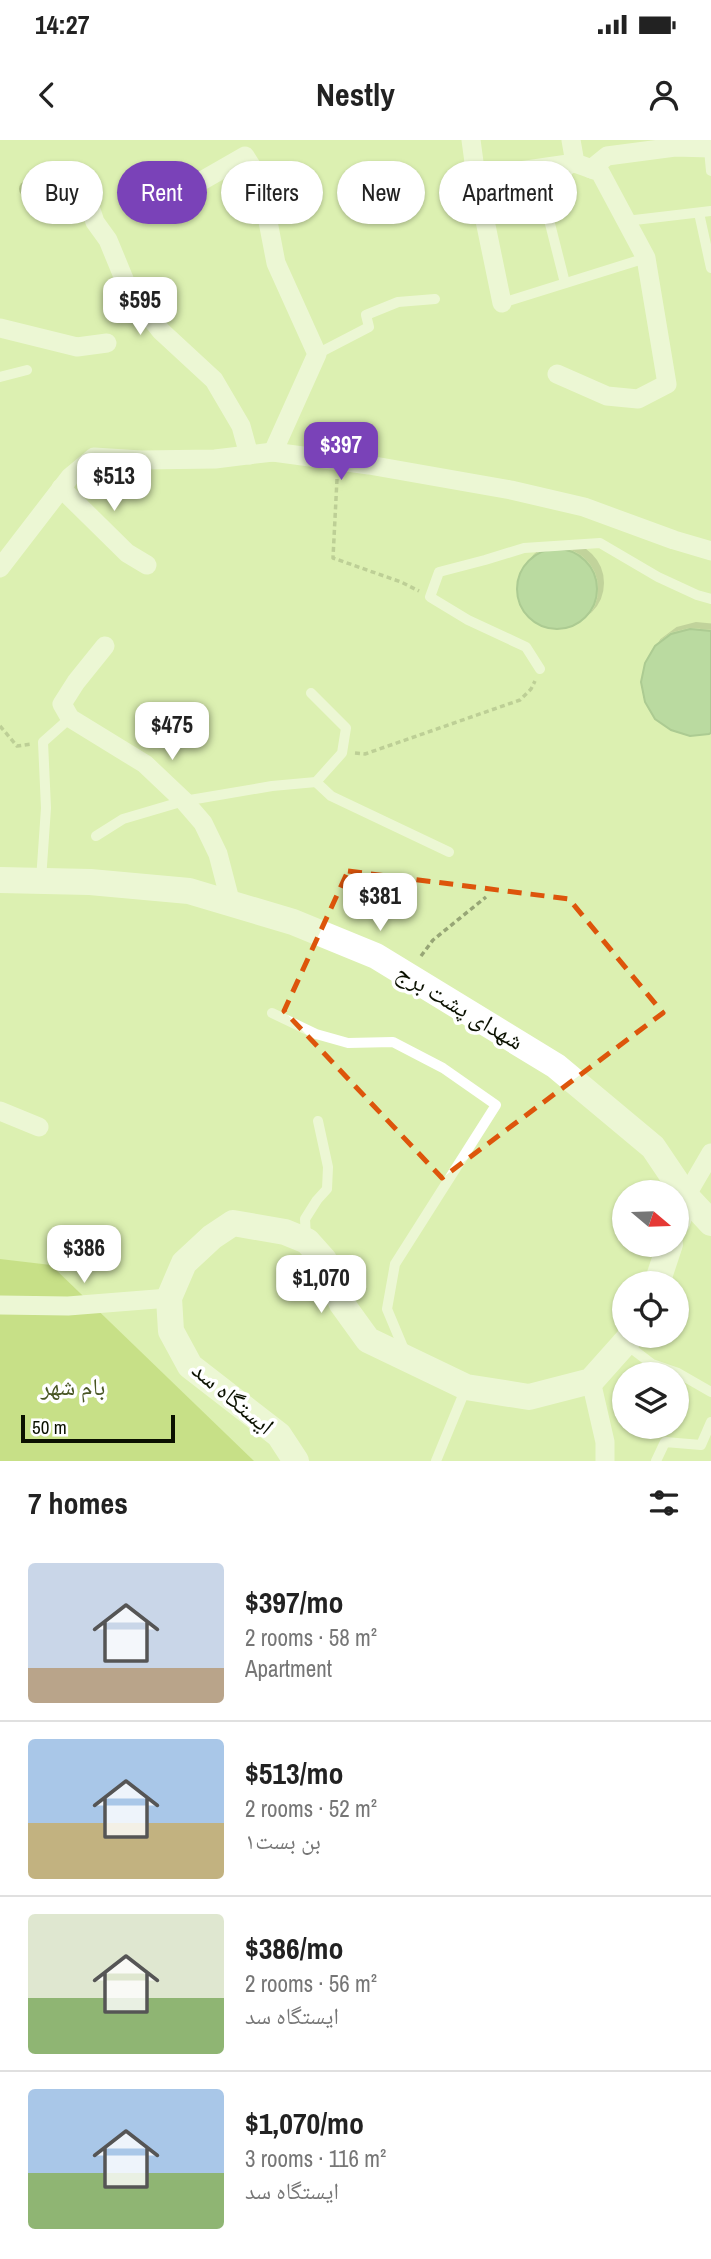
<!DOCTYPE html>
<meta charset="utf-8">
<style>
:root{--surface:#fff;--page:#f2f2f2;--text:#222;--muted:#767676;--line:#e0e0e0;--accent:#7a42b8}
body{margin:0;font-family:"Archivo Narrow","Noto Naskh Arabic",sans-serif;background:var(--page);color:var(--text);height:100vh;display:flex;flex-direction:column;font-size:26px;white-space:nowrap}
*{box-sizing:border-box;margin:0}
p{font-size:23px;color:var(--muted)}
.icon{flex:none;width:38px;height:38px;fill:none;stroke:currentColor;stroke-width:2;stroke-linecap:round;stroke-linejoin:round}
.map{position:relative;height:1321px;overflow:hidden}
.drawer{display:flex;flex-direction:column;background:var(--surface);flex:1}
.drawer>*{flex:none}
.banner{position:absolute;left:21px;top:21px;width:670px;height:63px;display:flex;gap:14px}
.needle{width:46px;rotate:109deg}
.fabs{position:absolute;left:612px;top:1040px;display:grid;gap:14px}
.fabs a{display:grid;place-items:center;width:77px;height:77px;border-radius:50%;background:var(--surface);box-shadow:0 2px 5px #0004;font-size:35px}
.scale{position:absolute;left:21px;bottom:18px;width:154px;box-sizing:border-box;padding-left:7px;border:4px solid #0b1100;border-top:0;font-size:19px;line-height:24px;white-space:nowrap;color:#0b1100;-webkit-text-stroke:5px #fff;paint-order:stroke}
.price{position:absolute;translate:-50% -60px;padding:0 16px;border-radius:14px;background:#fff;color:#222;font-size:23px;line-height:46px;filter:drop-shadow(0 2px 4px #0008)}
.price::after{content:'';position:absolute;left:50%;top:42px;width:21px;height:16px;margin-left:-10px;background:inherit;clip-path:polygon(0 0,100% 0,50% 100%)}
.price.on{background:var(--accent);color:#fff}
ul{padding:0;list-style:none}
li{display:flex;align-items:center;gap:21px;height:175px;padding:0 28px}
li+li{border-top:2px solid var(--line)}
li span{display:grid;place-items:center;flex:none;width:196px;height:140px;border-radius:7px;color:#555}
li>.icon{margin-inline-start:auto}
span .icon{width:84px;height:84px;fill:#fffc;stroke-width:1}
li b{font-size:30px}
h2{display:flex;justify-content:space-between;align-items:center;height:84px;padding:0 28px;font-size:30px}
.tag{padding:0 24px;border-radius:32px;background:var(--surface);box-shadow:0 2px 5px #0004;font-size:24px;line-height:63px}
.tag.on{background:var(--accent);color:#fff}
.status{display:flex;justify-content:space-between;align-items:center;height:49px;padding:0 35px;background:var(--surface);direction:ltr}
.status svg{height:19px;fill:currentColor}
header{display:flex;justify-content:space-between;align-items:center;height:91px;padding:0 28px;background:var(--surface);font-size:32px;font-weight:700}
.map>svg:first-child{display:block}
</style>
<div class="status"><b>14:27</b><svg viewBox="0 0 49 12"><path d="M0 12V9h3v3zM5 12V6h3v6zM10 12V3h3v9zM15 12V0h3v12zM26 1h20v11H26zM47 4h2v5h-2z"/></svg></div>
<header><svg class="icon" aria-label="back" viewBox="0 0 24 24"><path d="M15 5l-7 7 7 7"/></svg>Nestly<svg class="icon" aria-label="person" viewBox="0 0 24 24"><circle cx="12" cy="8" r="4"/><path d="M4 21q1-7 8-7t8 7"/></svg></header>
<div class="map">
<svg width="711" height="1321" viewBox="0 0 711 1321">
<defs>
<filter id="shadow"><feDropShadow dx="6" dy="-6" stdDeviation="0" flood-color="#0004"/></filter>
</defs>
<rect width="100%" height="100%" fill="#dcf0b1"/>
<path fill="#adcc56" d="M 0,1119 L 51,1125 L 254,1321 L 0,1321 Z"/>
<g fill="#91be8c" stroke="#719d6d" stroke-width="2" filter="url(#shadow)">
<circle cx="557" cy="449" r="40"/>
<path d="M 690,489 L 711,491 L 711,593 L 709,594 L 690,596 L 671,590 L 655,579 L 645,562 L 641,542 L 645,523 L 655,506 L 671,494 Z"/>
</g>
<g fill="none" stroke-linecap="round" stroke-linejoin="round">
<g stroke="#97a676" stroke-width="3.5" stroke-dasharray="5 3.5" stroke-linecap="butt">
<path d="M 337,339 L 333,418 L 401,442 L 419,451"/>
<path d="M 0,586 L 17,606 L 31,604"/>
<path d="M 355,613 L 365,614 L 520,560 L 531,549 L 535,541"/>
<path d="M 421,816 L 433,800 L 486,757"/>
</g>
<g stroke="#fff" stroke-width="10">
<path d="M 709,9 L 711,31"/>
<path d="M 699,73 L 711,128"/>
<path d="M 626,81 L 711,71"/>
<path d="M 565,143 L 544,60 L 574,24"/>
<path d="M 502,163 L 646,118"/>
<path d="M 317,214 L 369,187 L 366,175 L 398,162 L 435,159"/>
<path d="M 0,237 L 27,230"/>
<path d="M 540,529 L 526,507 L 468,480 L 430,457 L 439,432 L 485,420 L 524,408 L 600,403 L 658,437 L 697,455 L 711,459"/>
<path d="M 316,642 L 331,656 L 449,712"/>
<path d="M 96,696 L 123,679 L 184,661 L 272,646 L 316,642 L 342,613 L 346,588 L 311,553"/>
<path d="M 41,740 L 46,668 L 43,602 L 70,578"/>
<path d="M 272,873 L 316,894 L 348,903 L 393,902 L 443,928 L 496,965 L 395,1124 L 387,1169 L 405,1212"/>
<path d="M 306,1097 L 305,1079 L 317,1060 L 327,1049 L 328,1027 L 318,981"/>
<path d="M 627,1205 L 652,1224 L 678,1233 L 711,1252"/>
<path d="M 436,1321 L 466,1248"/>
<path d="M 656,1321 L 665,1302 L 701,1305 L 711,1282"/>
</g>
<g stroke="#fff" stroke-width="19">
<path d="M 471,0 L 476,37 L 575,23"/>
<path d="M 591,29 L 607,16 L 675,7 L 711,8"/>
<path d="M 476,37 L 502,163"/>
<path d="M 86,55 L 95,82 L 108,100 L 129,151 L 161,191 L 214,240 L 241,286 L 249,315"/>
<path d="M 177,55 L 245,16 L 260,40 L 276,123 L 317,214 L 273,312"/>
<path d="M 0,188 L 77,207 L 107,203"/>
<path d="M 557,234 L 607,256 L 638,259 L 667,244 L 646,118 L 600,32 L 575,23 L 571,0"/>
<path d="M 61,348 L 127,413 L 147,425"/>
<path d="M 0,428 L 70,337 L 94,317 L 141,320 L 215,319 L 273,312 L 369,325 L 511,350 L 584,367 L 674,400 L 711,411"/>
<path d="M 105,506 L 76,542 L 62,564 L 70,578 L 145,624 L 184,661 L 203,683 L 218,714 L 231,764"/>
<path d="M 0,971 L 39,987"/>
<path d="M 686,1056 L 711,1013"/>
<path d="M 0,1165 L 68,1166 L 169,1158"/>
<path d="M 591,1241 L 605,1302 L 605,1321"/>
</g>
<g stroke="#fff" stroke-width="26">
<path d="M 0,740 L 90,742 L 189,751 L 293,782 L 376,816 L 556,926 L 653,1007 L 686,1056 L 711,1083"/>
<path d="M 677,1083 L 686,1056"/>
<path d="M 657,1143 L 670,1104"/>
<path d="M 296,1321 L 279,1295 L 190,1226 L 171,1191 L 169,1158 L 184,1123 L 212,1097 L 233,1083 L 285,1092 L 307,1101 L 324,1120 L 342,1164 L 368,1200 L 466,1247 L 529,1257 L 591,1241 L 632,1195"/>
</g>
</g>
<g fill="#8b9b64">
<circle cx="27" cy="49" r="8"/>
<circle cx="59" cy="76" r="8"/>
</g>
<path d="M0 0H711V1321H0ZM 348,731 L 569,759 L 663,873 L 442,1038 L 284,871 Z" fill="#dcf0b1" fill-opacity=".55" fill-rule="evenodd"/>
<path fill="none" stroke="#dd550b" stroke-width="5" stroke-dasharray="14 9" stroke-linejoin="round" d="M 348,731 L 569,759 L 663,873 L 442,1038 L 284,871 Z"/>
<g text-anchor="middle" stroke-width="7" stroke-linejoin="round" paint-order="stroke">
<g font-size="24" fill="#0b1100" stroke="#fff">
<text transform="translate(460 867) rotate(31)" y="8">شهدای پشت برج</text>
<text transform="translate(233 1258) rotate(40)" y="8">ایستگاه سد</text>
</g>
<g font-size="24" fill="#495625" stroke="#fff">
<text x="73" y="1255">بام شهر</text>
</g>
</g>
</svg>
<div class="fabs">
<a><svg class="needle" viewBox="-14 -14 28 28"><path d="M0-13l5 13h-10z" fill="#e53935"/><path d="M0 13l5-13h-10z" fill="#767676"/></svg></a>
<a><svg class="icon" aria-label="locate" viewBox="0 0 24 24"><circle cx="12" cy="12" r="6"/><path d="M12 2v4M12 18v4M2 12h4M18 12h4"/></svg></a>
<a><svg class="icon" aria-label="layers" viewBox="0 0 24 24"><path d="M12 4l9 5-9 5-9-5zM3 14l9 5 9-5"/></svg></a>
</div>
<div class="scale">50 m</div>
<b class="price" style="left:140px;top:197px">$595</b>
<b class="price on" style="left:341px;top:342px">$397</b>
<b class="price" style="left:114px;top:373px">$513</b>
<b class="price" style="left:172px;top:622px">$475</b>
<b class="price" style="left:380px;top:793px">$381</b>
<b class="price" style="left:84px;top:1145px">$386</b>
<b class="price" style="left:321px;top:1175px">$1,070</b>
<div class="banner">
<a class="tag">Buy</a>
<a class="tag on">Rent</a>
<a class="tag">Filters</a>
<a class="tag">New</a>
<a class="tag">Apartment</a>
</div>
</div>
<section class="drawer">
<h2>7 homes<svg class="icon" aria-label="filters" viewBox="0 0 24 24"><path d="M4 7h16M4 17h16"/><circle cx="9" cy="7" r="2"/><circle cx="15" cy="17" r="2"/></svg></h2>
<ul>
<li><span style="background:linear-gradient(#c9d6e8 75%,#b9a48a 0)"><svg class="icon" aria-label="home" viewBox="0 0 24 24"><path d="M3 11l9-7 9 7M6 9v11h12V9"/></svg></span><div><b>$397/mo</b><p>2 rooms · 58 m²</p><p>Apartment</p></div></li>
<li><span style="background:linear-gradient(#a9c7e8 60%,#c2b280 0)"><svg class="icon" aria-label="home" viewBox="0 0 24 24"><path d="M3 11l9-7 9 7M6 9v11h12V9"/></svg></span><div><b>$513/mo</b><p>2 rooms · 52 m²</p><p>بن بست۱</p></div></li>
<li><span style="background:linear-gradient(#dfe7d0 60%,#8fb573 0)"><svg class="icon" aria-label="home" viewBox="0 0 24 24"><path d="M3 11l9-7 9 7M6 9v11h12V9"/></svg></span><div><b>$386/mo</b><p>2 rooms · 56 m²</p><p>ایستگاه سد</p></div></li>
<li><span style="background:linear-gradient(#a9c7e8 60%,#8fb573 0)"><svg class="icon" aria-label="home" viewBox="0 0 24 24"><path d="M3 11l9-7 9 7M6 9v11h12V9"/></svg></span><div><b>$1,070/mo</b><p>3 rooms · 116 m²</p><p>ایستگاه سد</p></div></li>
</ul>
</section>
